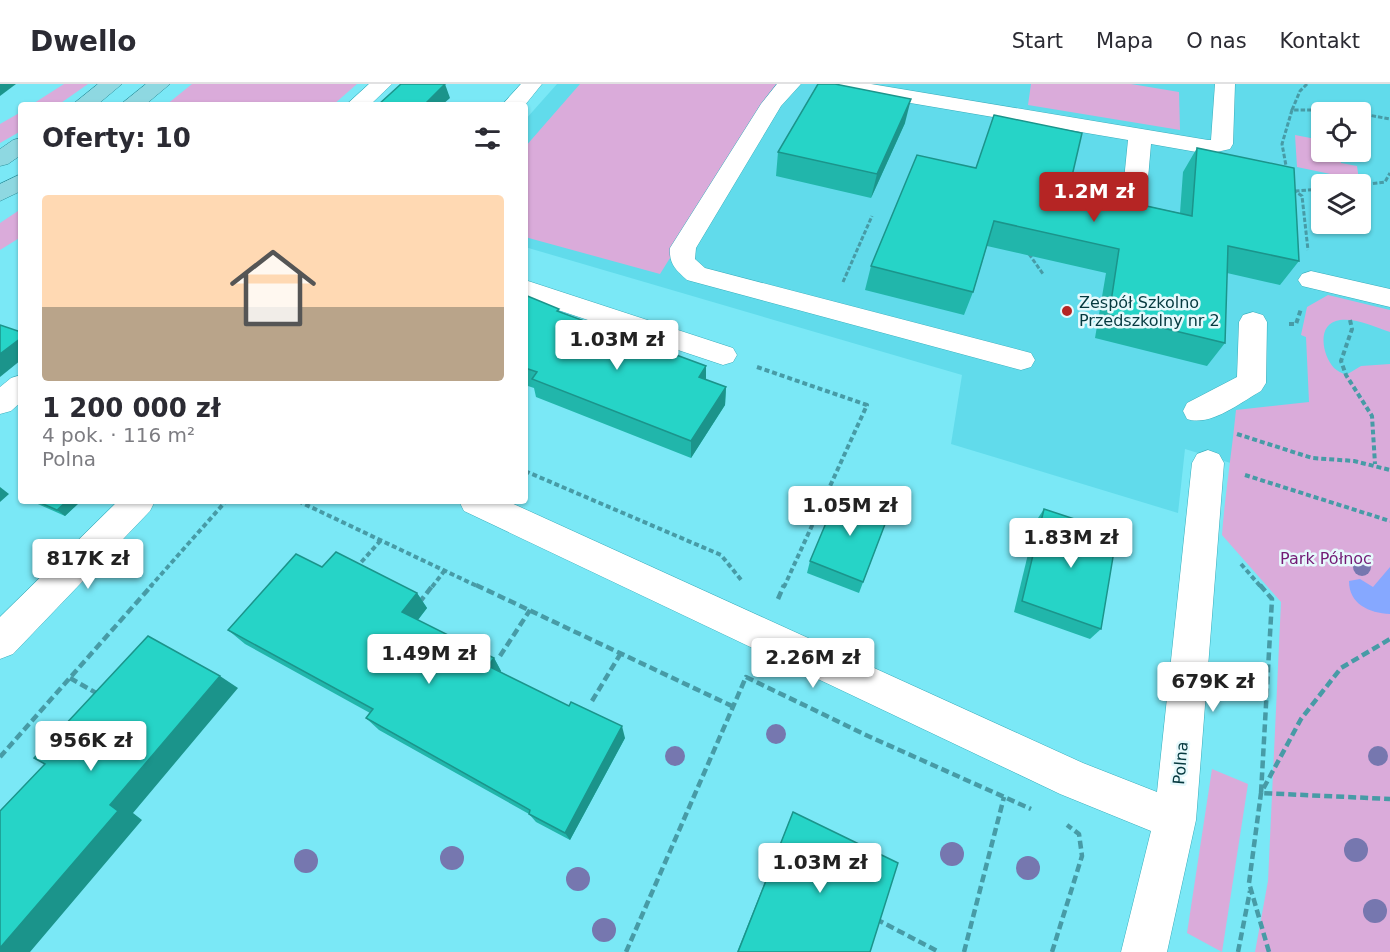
<!DOCTYPE html>
<html lang="pl">
<meta charset="utf-8">
<style>
:root{--surface:#fff;--page:#f2f2f3;--text:#2b2b33;--muted:#7c7c81;--line:#e1e1e2;--accent:#b52524}
body{margin:0;font-family:"DejaVu Sans",sans-serif;background:var(--page);color:var(--text);height:100vh;display:flex;flex-direction:column;font-size:22px;white-space:nowrap}
*{box-sizing:border-box;margin:0}
p{font-size:20px;color:var(--muted)}
.icon{flex:none;width:33px;height:33px;fill:none;stroke:currentColor;stroke-width:2;stroke-linecap:round;stroke-linejoin:round}
.map{position:relative;flex:1;overflow:hidden}
.sheet{position:absolute;left:18px;top:18px;width:510px;height:402px;display:flex;flex-direction:column;background:var(--surface);border-radius:6px;box-shadow:0 2px 4px #0004}
.sheet>*{flex:none}
.buttons{position:absolute;left:1311px;top:18px;display:grid;gap:12px}
.buttons a{display:grid;place-items:center;width:60px;height:60px;border-radius:6px;background:var(--surface);box-shadow:0 2px 4px #0004;font-size:30px}
.price{position:absolute;translate:-50% -51px;padding:0 14px;border-radius:6px;background:#fff;color:#222;font-size:20px;line-height:39px;filter:drop-shadow(0 2px 3px #0008)}
.price::after{content:'';position:absolute;left:50%;top:36px;width:18px;height:14px;margin-left:-9px;background:inherit;clip-path:polygon(0 0,100% 0,50% 100%)}
.price.current{background:var(--accent);color:#fff}
ul{padding:0;list-style:none}
li{display:grid;align-content:center;gap:12px;height:318px;padding:0 24px}
li+li{border-top:2px solid var(--line)}
li span{display:grid;place-items:center;height:186px;border-radius:6px;color:#555}
li>.icon{margin-inline-start:auto}
span .icon{width:108px;height:108px;fill:#fffc;stroke-width:1}
li b{font-size:26px}
h2{display:flex;justify-content:space-between;align-items:center;height:72px;padding:0 24px;font-size:26px}
header{display:flex;align-items:center;gap:36px;box-sizing:border-box;height:84px;padding:0 30px;background:var(--surface);border-bottom:2px solid var(--line)}
header strong{font-size:28px}
nav{display:flex;gap:33px;margin-inline-start:auto;font-size:21px}
.map>svg:first-child{display:block}
</style>
<header>
<strong>Dwello</strong>
<nav><a>Start</a><a>Mapa</a><a>O nas</a><a>Kontakt</a></nav>
</header>
<div class="map">
<svg width="1390" height="868" viewBox="0 0 1390 868">
<rect width="100%" height="100%" fill="#7ae8f6"/>
<path fill="#61dbeb" fill-rule="evenodd" d="M 557,0 L 1390,0 L 1390,428 L 1185,365 L 1178,429 L 951,360 L 962,291 L 525,163 L 525,36 ZM 1322,28 L 1360,28 L 1360,68 L 1322,68 ZM 1322,100 L 1360,100 L 1360,140 L 1322,140 Z"/>
<g fill="#daabda">
<path d="M 64,0 L 88,0 L 58,21 L 31,21 Z"/>
<path d="M 192,0 L 357,0 L 333,21 L 166,21 Z"/>
<path d="M 580,0 L 779,0 L 660,190 L 525,153 L 525,63 Z"/>
<path d="M 1031,0 L 1131,0 L 1179,8 L 1180,46 L 1028,21 Z"/>
<path d="M 21,28 L 21,47 L 0,59 L 0,40 Z"/>
<path d="M 1295,51 L 1321,56 L 1322,68 L 1340,68 L 1341,79 L 1357,82 L 1359,96 L 1297,83 Z"/>
<path d="M 21,125 L 21,153 L 0,166 L 0,139 Z"/>
<path d="M 1328,211 L 1390,226 L 1390,248 C 1375,243 1357,234 1340,236 C 1316,239 1322,271 1334,284 C 1337,287 1342,289 1346,291 L 1361,282 L 1390,280 L 1390,868 L 1255,868 L 1268,797 L 1281,518 L 1222,451 C 1225,409 1232,368 1236,326 L 1309,318 L 1306,253 L 1301,251 L 1307,223 Z"/>
<path d="M 1212,685 L 1248,700 L 1222,868 L 1187,849 Z"/>
</g>
<path fill="#86a8ff" d="M 1390,483 L 1390,530 C 1369,529 1349,520 1349,497 L 1360,495 L 1373,503 Z"/>
<g fill="none" stroke-linecap="round" stroke-linejoin="round">
<g stroke="#39adbb" stroke-width="1">
<g id="minor">
<path d="M 369,0 L 392,0 L 370,21 L 346,21 Z"/>
<path d="M 521,0 L 542,0 L 525,21 L 502,21 Z"/>
<path d="M 777,0 L 801,0 L 781,22 L 696,164 L 695,175 L 705,184 L 1031,269 L 1035,276 L 1031,283 L 1021,286 L 687,196 C 675,185 669,180 670,164 L 761,20 Z"/>
<path d="M 824,0 L 871,0 L 1208,56 L 1211,56 L 1215,0 L 1235,0 L 1233,60 L 1230,65 L 1208,70 L 1151,60 L 1147,106 L 1143,111 L 1135,113 L 1127,111 L 1123,106 L 1128,56 L 834,6 L 827,4 Z"/>
<path d="M 1311,187 L 1390,205 L 1390,223 L 1302,202 L 1298,196 L 1302,190 Z"/>
<path d="M 525,196 L 733,264 L 737,271 L 733,278 L 723,281 L 525,215 Z"/>
<path d="M 1253,228 L 1263,231 L 1267,238 L 1266,299 L 1261,307 C 1241,318 1211,343 1187,335 L 1183,327 L 1187,319 L 1237,293 L 1239,238 L 1243,231 Z"/>
<path d="M 21,291 L 21,318 L 11,327 L 0,330 L 0,303 L 11,294 Z"/>
<path d="M 1208,366 L 1219,370 L 1224,379 L 1196,736 L 1167,868 L 1121,868 L 1151,747 L 1060,710 L 464,427 L 459,417 L 507,417 L 1083,679 L 1157,708 L 1192,379 L 1197,370 Z"/>
<path d="M 118,417 L 155,417 L 150,427 L 13,570 L 0,575 L 0,533 Z"/>
</g>
</g>
<g stroke="#2d8f9b" stroke-width="1">
<g id="major">
<path d="M 98,0 L 122,0 L 97,21 L 72,21 Z"/>
<path d="M 146,0 L 170,0 L 145,21 L 120,21 Z"/>
<path d="M 21,54 L 21,71 L 8,80 L 0,82 L 0,65 L 13,56 Z"/>
<path d="M 21,90 L 21,107 L 0,117 L 0,100 Z"/>
</g>
</g>
<g stroke="#479ba6" stroke-width="3" stroke-dasharray="4.5 2" stroke-linecap="butt">
<path d="M 1292,26 L 1300,7 L 1307,0"/>
<path d="M 1287,87 L 1282,60 L 1292,26 L 1341,26 L 1390,35"/>
<path d="M 1360,101 L 1385,98 L 1390,89"/>
<path d="M 1293,106 L 1302,112 L 1308,166"/>
<path d="M 1295,107 L 1322,105"/>
<path d="M 1029,170 L 1043,190"/>
<path d="M 843,198 L 872,132"/>
</g>
<g stroke="#479ba6" stroke-width="4" stroke-dasharray="5 3" stroke-linecap="butt">
<path d="M 1350,236 L 1352,245 L 1341,277 L 1346,291 L 1372,332 L 1375,380"/>
<path d="M 1289,240 L 1296,240 L 1301,225"/>
<path d="M 757,283 L 867,321 L 784,503"/>
<path d="M 1237,350 L 1312,374 L 1354,377 L 1390,386"/>
<path d="M 525,387 L 721,471 L 742,497"/>
<path d="M 1245,391 L 1390,437"/>
<path d="M 298,417 L 479,503"/>
<path d="M 1241,480 L 1261,503"/>
<path d="M 356,484 L 381,456"/>
<path d="M 150,503 L 226,417"/>
<path d="M 432,503 L 445,486"/>
</g>
<g stroke="#479ba6" stroke-width="4.5" stroke-dasharray="8 4" stroke-linecap="butt">
<path d="M 476,501 L 734,623"/>
<path d="M 1260,501 L 1272,515 L 1261,709 L 1390,715"/>
<path d="M 778,515 L 784,501"/>
<path d="M 419,519 L 433,501"/>
<path d="M 500,572 L 530,526"/>
<path d="M 70,594 L 98,610"/>
<path d="M 592,617 L 621,569"/>
<path d="M 0,673 L 152,501"/>
<path d="M 876,835 L 939,868"/>
<path d="M 626,868 L 746,593 L 868,652 L 1031,725"/>
<path d="M 964,868 L 1004,713"/>
<path d="M 1052,868 L 1082,772 L 1079,750 L 1067,741"/>
<path d="M 1238,868 L 1250,807"/>
<path d="M 1269,868 L 1249,799 L 1261,709 L 1301,635 L 1341,584 L 1390,555"/>
</g>
<use href="#minor" fill="#fff" fill-rule="evenodd"/>
<use href="#major" fill="#8ed8e1" fill-rule="evenodd"/>
</g>
<g fill="#7677af">
<circle cx="1362" cy="483" r="9"/>
<circle cx="776" cy="650" r="10"/>
<circle cx="675" cy="672" r="10"/>
<circle cx="1378" cy="672" r="10"/>
<circle cx="1356" cy="766" r="12"/>
<circle cx="952" cy="770" r="12"/>
<circle cx="452" cy="774" r="12"/>
<circle cx="306" cy="777" r="12"/>
<circle cx="1028" cy="784" r="12"/>
<circle cx="578" cy="795" r="12"/>
<circle cx="1375" cy="827" r="12"/>
<circle cx="604" cy="846" r="12"/>
</g>
<g fill="#21b6ab">
<path d="M 905,39 L 871,114 L 776,92 L 778,68 Z"/>
<path d="M 1197,64 L 1299,177 L 1280,201 L 1227,189 L 1225,259 L 1207,282 L 1095,254 L 1106,189 L 987,162 L 973,208 L 964,231 L 865,206 L 871,182 L 1069,105 L 1180,129 L 1183,88 Z"/>
<path d="M 525,211 L 706,296 L 726,303 L 725,321 L 691,374 L 536,313 L 534,304 L 525,301 Z"/>
<path d="M 31,417 L 81,417 L 65,432 Z"/>
<path d="M 1044,425 L 1101,545 L 1090,555 L 1014,528 L 1036,437 Z"/>
<path d="M 890,427 L 859,509 L 807,489 L 810,477 Z"/>
<path d="M 417,509 L 427,524 L 418,536 L 494,574 L 501,587 L 500,588 L 625,654 L 570,756 L 536,738 L 529,730 L 379,646 L 366,634 L 370,629 L 245,560 L 228,546 Z"/>
<path d="M 793,728 L 870,868 L 737,868 Z"/>
</g>
<g fill="#1b948b">
<path d="M 0,0 L 16,0 L 0,12 Z"/>
<path d="M 445,0 L 450,14 L 442,21 L 424,21 Z"/>
<path d="M 911,15 L 905,39 L 871,114 L 877,90 Z"/>
<path d="M 21,254 L 21,276 L 0,293 L 0,270 Z"/>
<path d="M 706,282 L 706,300 L 699,293 Z"/>
<path d="M 726,303 L 725,321 L 691,374 L 691,357 Z"/>
<path d="M 0,403 L 9,410 L 0,418 Z"/>
<path d="M 67,417 L 81,417 L 65,432 L 57,426 Z"/>
<path d="M 417,509 L 427,524 L 413,542 L 402,528 Z"/>
<path d="M 494,574 L 501,587 L 496,595 L 488,582 Z"/>
<path d="M 220,592 L 238,604 L 133,729 L 142,736 L 30,868 L 0,868 L 0,864 L 110,721 Z"/>
<path d="M 622,642 L 625,654 L 570,756 L 565,749 Z"/>
</g>
<g fill="#26d4c7" stroke="#1b948b" stroke-width="1.5">
<path d="M 401,0 L 445,0 L 424,21 L 378,21 Z"/>
<path d="M 818,0 L 835,0 L 911,15 L 877,90 L 778,68 Z"/>
<path d="M 994,31 L 1082,49 L 1069,105 L 1192,132 L 1197,64 L 1294,84 L 1299,177 L 1228,162 L 1225,259 L 1109,231 L 1119,165 L 994,137 L 973,208 L 871,182 L 917,71 L 976,84 Z"/>
<path d="M 525,211 L 559,225 L 557,227 L 706,282 L 699,293 L 726,303 L 691,357 L 532,295 L 537,288 L 525,284 Z"/>
<path d="M 0,241 L 21,248 L 21,254 L 0,270 Z"/>
<path d="M 839,408 L 890,427 L 863,498 L 810,477 Z"/>
<path d="M 36,417 L 67,417 L 57,426 Z"/>
<path d="M 1044,425 L 1117,449 L 1101,545 L 1022,517 Z"/>
<path d="M 336,468 L 417,509 L 402,528 L 494,574 L 488,582 L 569,622 L 571,618 L 622,642 L 565,749 L 529,730 L 530,726 L 366,634 L 373,625 L 228,546 L 296,470 L 322,483 Z"/>
<path d="M 148,552 L 220,592 L 110,721 L 118,727 L 0,864 L 0,727 L 45,680 L 34,674 Z"/>
<path d="M 793,728 L 898,779 L 870,868 L 738,868 Z"/>
</g>
<circle fill="#b52524" stroke="#e6f9fc" stroke-width="2" cx="1067" cy="227" r="6"/>
<g text-anchor="middle" stroke-width="5" stroke-linejoin="round" paint-order="stroke">
<g font-size="16" fill="#05393f" stroke="#e6f9fc" text-anchor="start">
<text x="1079" y="224">Zespół Szkolno<tspan x="1079" dy="18">Przedszkolny nr 2</tspan></text>
</g>
<g font-size="16" fill="#721a75" stroke="#e6f9fc">
<text x="1326" y="480">Park Północ</text>
</g>
<g font-size="16" fill="#05393f" stroke="#e6f9fc">
<text transform="translate(1180 679) rotate(-85)" y="6">Polna</text>
</g>
</g>
</svg>
<div class="buttons">
<a><svg class="icon" aria-label="locate" viewBox="0 0 24 24"><circle cx="12" cy="12" r="6"/><path d="M12 2v4M12 18v4M2 12h4M18 12h4"/></svg></a>
<a><svg class="icon" aria-label="layers" viewBox="0 0 24 24"><path d="M12 4l9 5-9 5-9-5zM3 14l9 5 9-5"/></svg></a>
</div>
<b class="price current" style="left:1094px;top:139px">1.2M zł</b>
<b class="price" style="left:617px;top:287px">1.03M zł</b>
<b class="price" style="left:850px;top:453px">1.05M zł</b>
<b class="price" style="left:1071px;top:485px">1.83M zł</b>
<b class="price" style="left:88px;top:506px">817K zł</b>
<b class="price" style="left:429px;top:601px">1.49M zł</b>
<b class="price" style="left:813px;top:605px">2.26M zł</b>
<b class="price" style="left:1213px;top:629px">679K zł</b>
<b class="price" style="left:91px;top:688px">956K zł</b>
<b class="price" style="left:820px;top:810px">1.03M zł</b>
<section class="sheet">
<h2>Oferty: 10<svg class="icon" aria-label="filters" viewBox="0 0 24 24"><path d="M4 7h16M4 17h16"/><circle cx="9" cy="7" r="2"/><circle cx="15" cy="17" r="2"/></svg></h2>
<ul>
<li><span style="background:linear-gradient(#ffd9b3 60%,#b9a48a 0)"><svg class="icon" aria-label="home" viewBox="0 0 24 24"><path d="M3 11l9-7 9 7M6 9v11h12V9"/></svg></span><div><b>1 200 000 zł</b><p>4 pok. · 116 m²</p><p>Polna</p></div></li>
</ul>
</section>
</div>
